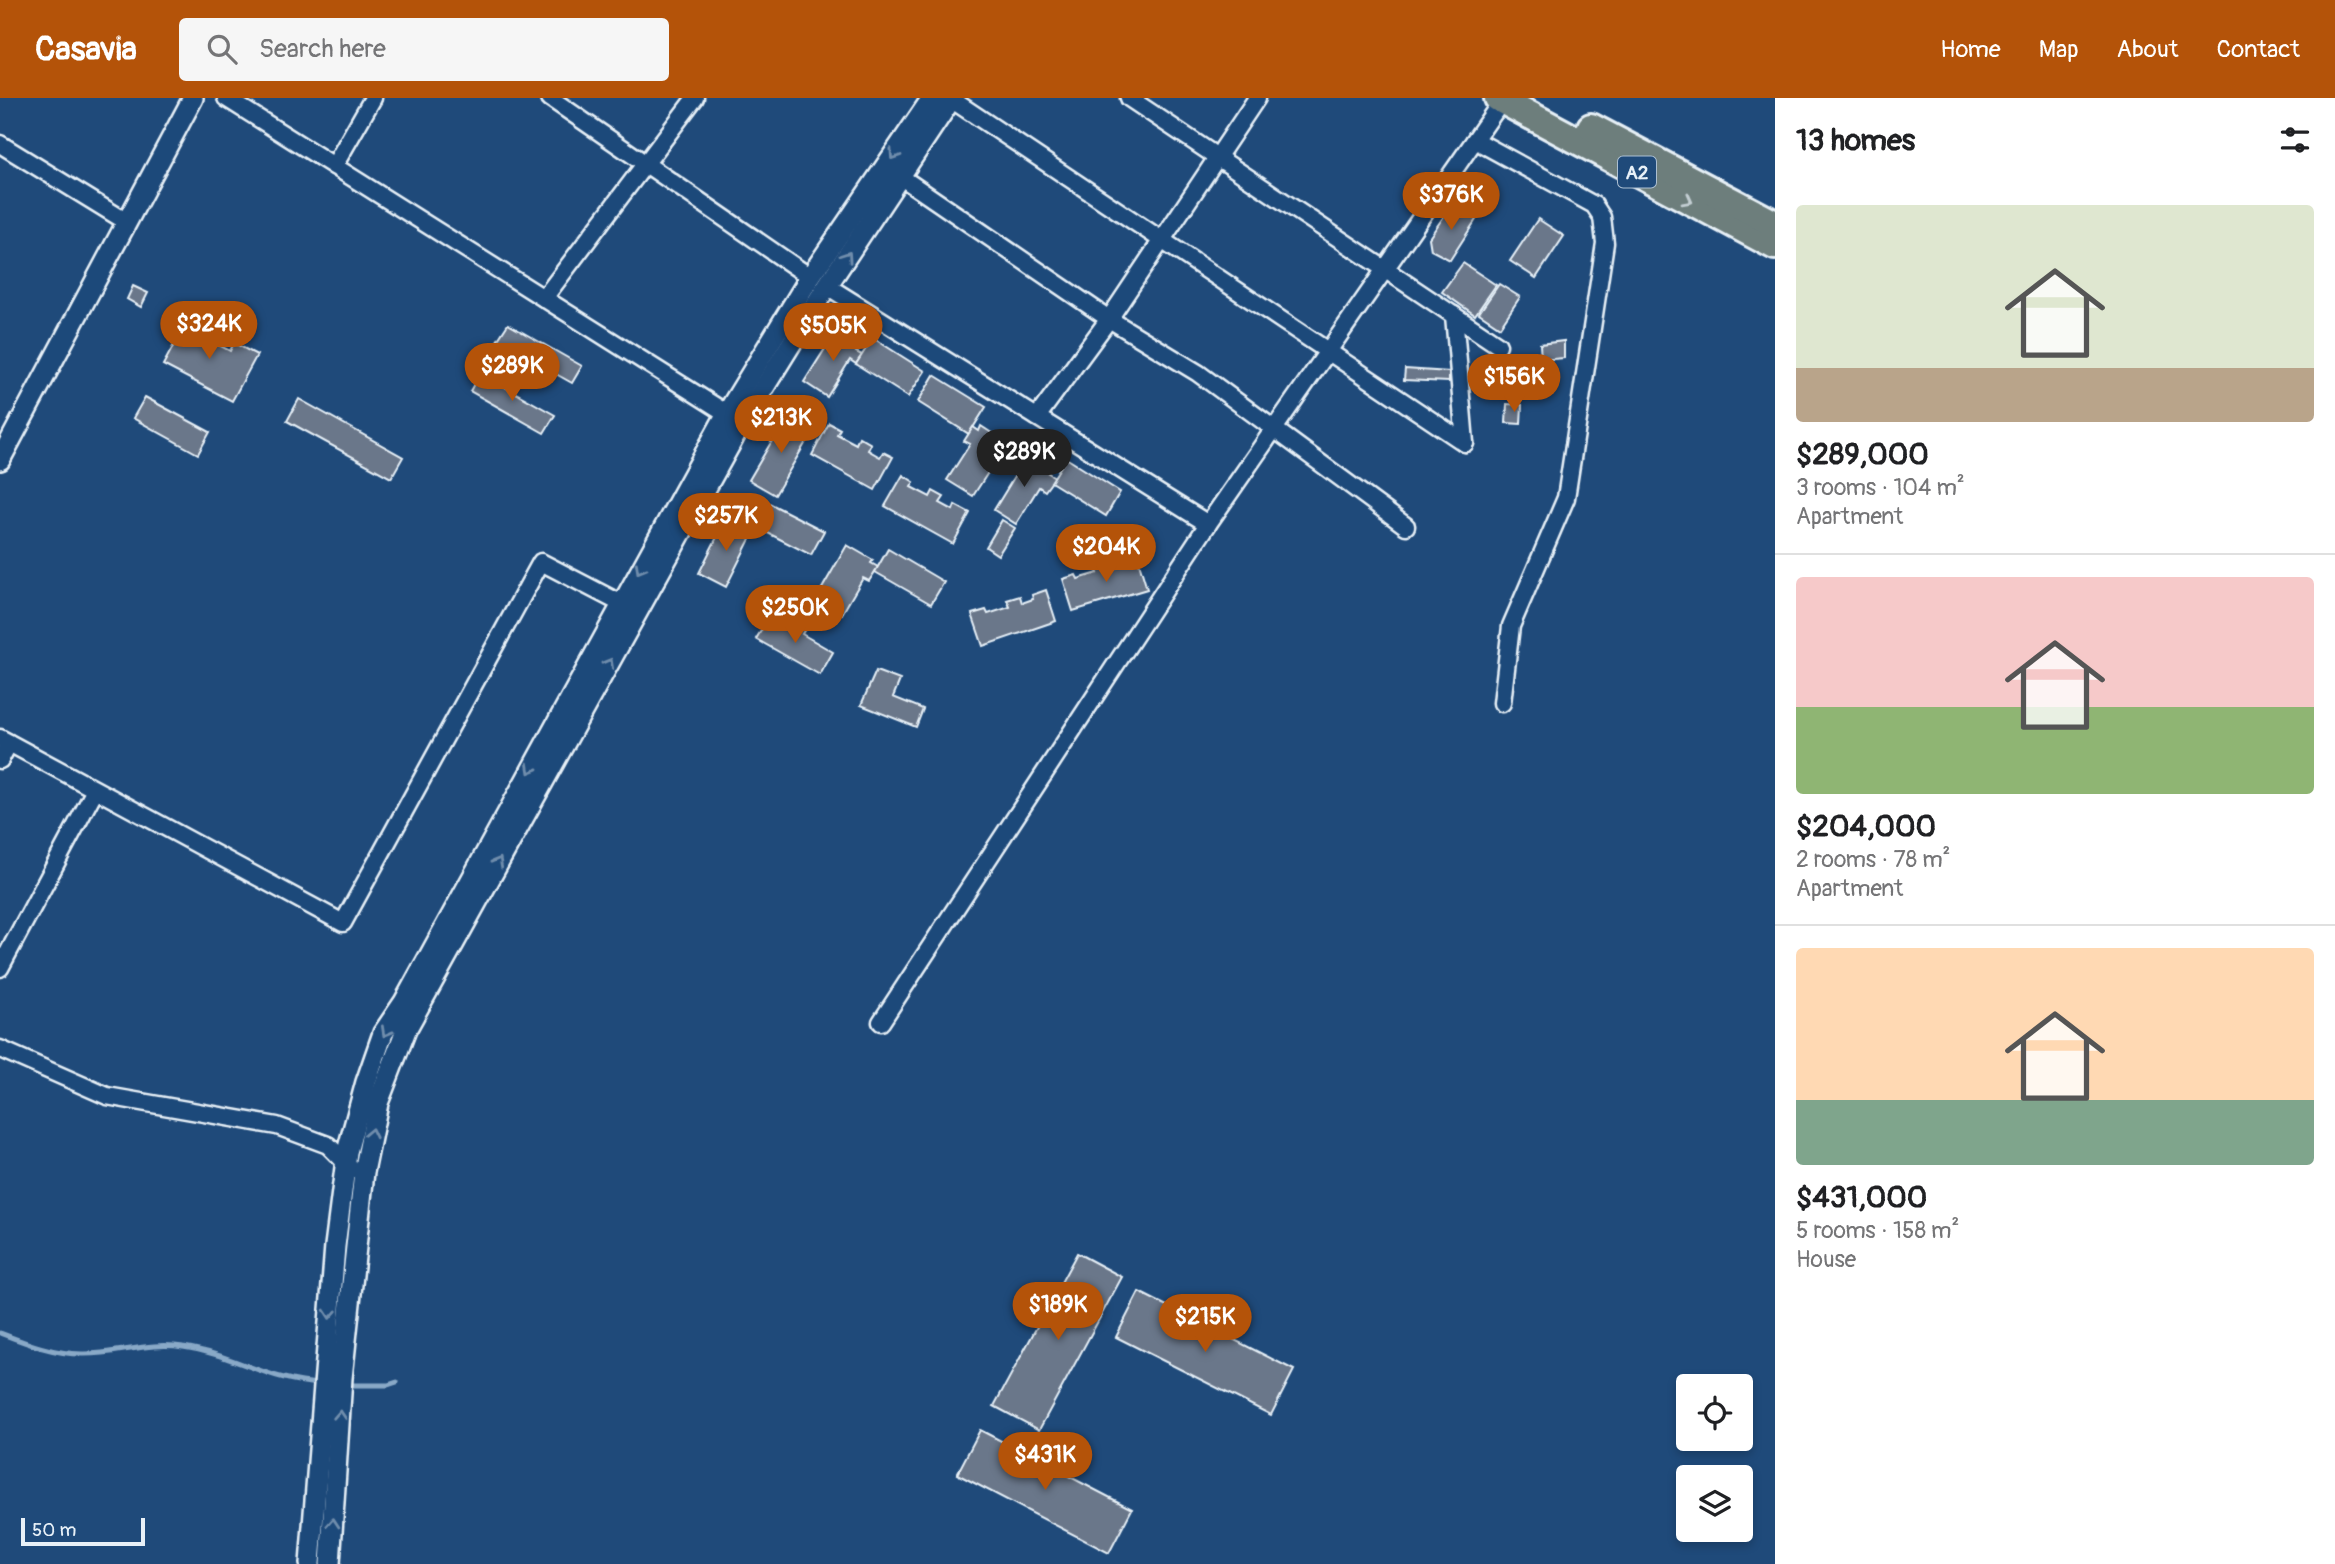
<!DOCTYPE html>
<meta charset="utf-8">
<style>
:root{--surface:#fff;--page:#f6f6f6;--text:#202124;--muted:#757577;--line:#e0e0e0;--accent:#b45309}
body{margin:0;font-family:Pangolin,sans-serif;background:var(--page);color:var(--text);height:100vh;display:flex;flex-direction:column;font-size:26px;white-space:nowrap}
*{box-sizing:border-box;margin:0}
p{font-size:23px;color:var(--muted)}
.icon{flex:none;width:38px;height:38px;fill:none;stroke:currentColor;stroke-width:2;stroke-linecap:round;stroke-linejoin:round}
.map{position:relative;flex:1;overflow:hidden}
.details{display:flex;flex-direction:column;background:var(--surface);width:560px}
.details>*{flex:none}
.buttons{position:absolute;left:1676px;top:1276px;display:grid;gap:14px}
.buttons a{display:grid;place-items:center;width:77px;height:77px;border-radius:7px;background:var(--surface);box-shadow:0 4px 10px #0003;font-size:35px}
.scale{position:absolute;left:21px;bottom:18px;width:124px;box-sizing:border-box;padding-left:7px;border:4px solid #e8f1f8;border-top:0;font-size:19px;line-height:24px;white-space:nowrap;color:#e8f1f8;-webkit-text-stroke:5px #1f4a7a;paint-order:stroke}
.price{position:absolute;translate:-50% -60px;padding:0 16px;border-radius:24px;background:var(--accent);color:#fff;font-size:23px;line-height:46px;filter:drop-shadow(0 2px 4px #0008)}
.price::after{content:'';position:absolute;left:50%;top:42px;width:21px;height:16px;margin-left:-10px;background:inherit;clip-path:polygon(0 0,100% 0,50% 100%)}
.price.on{background:#222;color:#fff}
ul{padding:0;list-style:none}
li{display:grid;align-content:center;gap:14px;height:371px;padding:0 21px}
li+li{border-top:2px solid var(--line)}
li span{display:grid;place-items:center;height:217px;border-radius:7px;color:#555}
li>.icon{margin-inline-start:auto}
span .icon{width:126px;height:126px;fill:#fffc;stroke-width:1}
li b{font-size:30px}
h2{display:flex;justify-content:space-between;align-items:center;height:84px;padding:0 21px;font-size:30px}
header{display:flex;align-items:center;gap:42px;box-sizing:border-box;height:98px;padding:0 35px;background:var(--accent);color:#fff}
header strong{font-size:33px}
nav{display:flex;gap:38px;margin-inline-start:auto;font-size:24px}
.search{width:490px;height:63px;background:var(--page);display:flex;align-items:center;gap:18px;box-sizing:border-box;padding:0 24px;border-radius:7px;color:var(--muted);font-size:26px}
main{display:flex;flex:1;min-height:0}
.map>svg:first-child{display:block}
</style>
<header>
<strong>Casavia</strong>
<div class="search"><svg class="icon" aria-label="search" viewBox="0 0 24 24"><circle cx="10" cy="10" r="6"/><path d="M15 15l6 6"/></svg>Search here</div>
<nav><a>Home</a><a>Map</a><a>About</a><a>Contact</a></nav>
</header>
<main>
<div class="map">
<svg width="1775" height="1466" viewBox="0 0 1775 1466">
<rect width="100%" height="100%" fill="#1f4a7a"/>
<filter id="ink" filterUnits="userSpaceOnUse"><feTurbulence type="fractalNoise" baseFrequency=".0143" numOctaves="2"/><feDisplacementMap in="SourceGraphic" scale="14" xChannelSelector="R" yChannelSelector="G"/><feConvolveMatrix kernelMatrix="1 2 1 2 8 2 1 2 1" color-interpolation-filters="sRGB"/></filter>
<g filter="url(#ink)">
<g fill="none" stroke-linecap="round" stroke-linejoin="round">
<g stroke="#89a9c7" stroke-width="5">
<path d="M 0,1235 C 26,1245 54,1256 82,1256 C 116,1257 149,1243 183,1249 C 232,1256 271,1284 321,1286"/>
<path d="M 345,1287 L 388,1287 L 397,1284"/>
</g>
</g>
<g fill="#6b778a" stroke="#e8f1f8" stroke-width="2">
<path d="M 1453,105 L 1477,120 L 1450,162 L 1431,152 L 1429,140 Z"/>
<path d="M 1538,121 L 1564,138 L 1536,180 L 1510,163 Z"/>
<path d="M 1463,165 L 1496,187 L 1475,217 L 1442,194 Z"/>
<path d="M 1499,186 L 1520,199 L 1500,229 L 1479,215 Z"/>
<path d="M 133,188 L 148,195 L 141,209 L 127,201 Z"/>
<path d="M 188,221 L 211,233 L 207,241 L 230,253 L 234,245 L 257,257 L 232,303 L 163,267 Z"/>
<path d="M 508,226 L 582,268 L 572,285 L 497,243 Z"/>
<path d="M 837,232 L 860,247 L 856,254 L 862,257 L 856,266 L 850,262 L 827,299 L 804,284 Z"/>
<path d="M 873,240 L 925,273 L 908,299 L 856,266 Z"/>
<path d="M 1564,243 L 1564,260 L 1541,262 L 1540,246 Z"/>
<path d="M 1405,271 L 1449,274 L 1449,284 L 1404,282 Z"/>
<path d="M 480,275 L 555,317 L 544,335 L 470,293 Z"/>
<path d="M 934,277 L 986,309 L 969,336 L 918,304 Z"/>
<path d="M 145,299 L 210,334 L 198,356 L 133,320 Z"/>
<path d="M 299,301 L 403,359 L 391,380 L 287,323 Z"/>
<path d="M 1507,306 L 1522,307 L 1521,326 L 1506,325 Z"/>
<path d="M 787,317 L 813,332 L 775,397 L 749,382 Z"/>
<path d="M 829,325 L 840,331 L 837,336 L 856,346 L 859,339 L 871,346 L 868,352 L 880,359 L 883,354 L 893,359 L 875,392 L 812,357 Z"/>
<path d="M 981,328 L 1007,345 L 973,398 L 947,382 L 970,346 L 964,343 L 973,329 L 979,333 Z"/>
<path d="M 1027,358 L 1050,372 L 1048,375 L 1055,379 L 1045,393 L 1039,389 L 1016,426 L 994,412 Z"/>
<path d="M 1066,360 L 1120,394 L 1106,418 L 1051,384 Z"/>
<path d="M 903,377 L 914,384 L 911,389 L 930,399 L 933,393 L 944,399 L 940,405 L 953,412 L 955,407 L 970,415 L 953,446 L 885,408 Z"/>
<path d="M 769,405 L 824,433 L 811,457 L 756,429 Z"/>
<path d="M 726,421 L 753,435 L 726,489 L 699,475 Z"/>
<path d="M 1002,422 L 1015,430 L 998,457 L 986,449 Z"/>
<path d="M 847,447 L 873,462 L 871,465 L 878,469 L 869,483 L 863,480 L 842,516 L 816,501 Z"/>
<path d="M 888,451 L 944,484 L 931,506 L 875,474 Z"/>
<path d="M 1137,458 L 1147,491 L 1073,513 L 1063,481 L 1076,477 L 1078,481 L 1098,475 L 1095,468 L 1109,463 L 1112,471 L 1124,467 L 1123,462 Z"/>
<path d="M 1046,492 L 1056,523 L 983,548 L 972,516 L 986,512 L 988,516 L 1010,509 L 1007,502 L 1020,498 L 1022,505 L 1033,501 L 1032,497 Z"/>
<path d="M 770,518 L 796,533 L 802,522 L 808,526 L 802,536 L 833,554 L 820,577 L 756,541 Z"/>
<path d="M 876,573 L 900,582 L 893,599 L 923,611 L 916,629 L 861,607 Z"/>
<path d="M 1077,1155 L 1122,1179 L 1039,1332 L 994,1308 Z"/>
<path d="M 1139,1194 L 1294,1272 L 1271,1317 L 1116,1239 Z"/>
<path d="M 980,1332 L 1132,1411 L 1109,1455 L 957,1376 Z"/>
</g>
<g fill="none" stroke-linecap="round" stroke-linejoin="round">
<g stroke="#e8f1f8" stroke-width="21">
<g id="minor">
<path d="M 226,0 L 734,320"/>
<path d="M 550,0 L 810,179"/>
<path d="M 1129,0 L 1498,247"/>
<path d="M 951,1 L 1465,345"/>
<path d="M 1475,42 L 1594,107 L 1602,119 L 1605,145 L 1566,400 L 1511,528 L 1502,605"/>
<path d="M 0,46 L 127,124"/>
<path d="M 334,68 L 373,0"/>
<path d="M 901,79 L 1109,221 L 1198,275 L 1406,428"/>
<path d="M 827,188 L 1208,426"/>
<path d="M 544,200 L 695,0"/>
<path d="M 1454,217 L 1465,345"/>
<path d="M 1037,319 L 1109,221 L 1257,0"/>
<path d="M 0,640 L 343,825 L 541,464 L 622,506"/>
<path d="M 0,662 L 9,645"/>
<path d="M 0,870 L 95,692"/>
<path d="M 881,924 L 1208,426 L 1504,0"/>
<path d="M 0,951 L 107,998 L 277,1028 L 328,1047 L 353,1072"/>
</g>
</g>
<g stroke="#e8f1f8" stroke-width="24">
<g id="tertiary">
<path d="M 0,362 L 193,0"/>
<path d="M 310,1466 L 335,1148 L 347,1054 L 366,984 L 383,935 L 404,904 L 727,315 L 810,179 L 932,0"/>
<path d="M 330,1466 L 342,1280 L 364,1074 L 378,1005 L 406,932 L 742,325 L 827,188 L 952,0"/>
</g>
</g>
<g stroke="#e8f1f8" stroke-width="32">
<g id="trunk">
<path d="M 1498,0 L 1775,148"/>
<path d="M 1591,29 L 1775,126"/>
</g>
</g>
<use href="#minor" stroke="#1f4a7a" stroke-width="16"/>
<use href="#tertiary" stroke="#1f4a7a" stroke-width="19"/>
<use href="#trunk" stroke="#6d7e7c" stroke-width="26"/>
</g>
<defs><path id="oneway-chevron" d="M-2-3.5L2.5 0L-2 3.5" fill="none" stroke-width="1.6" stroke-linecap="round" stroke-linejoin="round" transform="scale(1.75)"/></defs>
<g stroke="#6f8dac">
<use href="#oneway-chevron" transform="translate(894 57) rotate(124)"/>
<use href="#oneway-chevron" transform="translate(847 158) rotate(-56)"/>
<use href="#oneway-chevron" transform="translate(640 471) rotate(119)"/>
<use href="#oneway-chevron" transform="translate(609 565) rotate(-61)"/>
<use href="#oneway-chevron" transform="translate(531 671) rotate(119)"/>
<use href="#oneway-chevron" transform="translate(498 764) rotate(-61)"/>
<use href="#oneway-chevron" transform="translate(386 934) rotate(119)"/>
<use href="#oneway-chevron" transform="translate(371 1035) rotate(-78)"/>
<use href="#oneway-chevron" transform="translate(330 1216) rotate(94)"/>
<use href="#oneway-chevron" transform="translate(340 1317) rotate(-87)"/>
<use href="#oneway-chevron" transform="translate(333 1425) rotate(-86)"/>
</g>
<use stroke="#c3ced3" href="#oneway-chevron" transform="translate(1688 102) rotate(28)"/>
</g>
<g text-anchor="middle" stroke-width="5" stroke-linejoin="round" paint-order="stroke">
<rect fill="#1f4a7a" stroke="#acbfd2" stroke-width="2" x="1618" y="58.5" width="38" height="31" rx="5"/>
<g font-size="19" font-weight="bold" fill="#e8f1f8">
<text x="1637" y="81">A2</text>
</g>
</g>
</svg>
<div class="buttons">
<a><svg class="icon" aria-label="locate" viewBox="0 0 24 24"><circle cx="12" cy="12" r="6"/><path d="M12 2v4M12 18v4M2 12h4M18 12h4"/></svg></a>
<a><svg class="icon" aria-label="layers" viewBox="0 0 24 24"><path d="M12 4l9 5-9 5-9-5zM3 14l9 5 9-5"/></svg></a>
</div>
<div class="scale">50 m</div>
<b class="price" style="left:1451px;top:134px">$376K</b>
<b class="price" style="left:209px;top:263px">$324K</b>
<b class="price" style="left:833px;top:265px">$505K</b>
<b class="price" style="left:512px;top:305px">$289K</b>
<b class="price" style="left:1514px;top:316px">$156K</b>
<b class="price" style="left:781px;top:357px">$213K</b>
<b class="price on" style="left:1024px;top:391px">$289K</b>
<b class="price" style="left:726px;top:455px">$257K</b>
<b class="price" style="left:1106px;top:486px">$204K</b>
<b class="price" style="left:795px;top:547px">$250K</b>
<b class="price" style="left:1058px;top:1244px">$189K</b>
<b class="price" style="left:1205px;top:1256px">$215K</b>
<b class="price" style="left:1045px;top:1394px">$431K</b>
</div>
<section class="details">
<h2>13 homes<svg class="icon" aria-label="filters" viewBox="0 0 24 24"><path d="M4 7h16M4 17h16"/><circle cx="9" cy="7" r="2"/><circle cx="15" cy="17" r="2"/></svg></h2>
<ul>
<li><span style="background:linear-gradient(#dfe7d0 75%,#b9a48a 0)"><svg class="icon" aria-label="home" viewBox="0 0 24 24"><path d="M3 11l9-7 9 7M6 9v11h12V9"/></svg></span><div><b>$289,000</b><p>3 rooms · 104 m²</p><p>Apartment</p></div></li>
<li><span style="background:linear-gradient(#f6c9c9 60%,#8fb573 0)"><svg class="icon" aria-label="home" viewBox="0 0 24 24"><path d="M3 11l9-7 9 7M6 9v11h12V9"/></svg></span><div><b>$204,000</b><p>2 rooms · 78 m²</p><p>Apartment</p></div></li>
<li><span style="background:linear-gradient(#ffd9b3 70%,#7fa58c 0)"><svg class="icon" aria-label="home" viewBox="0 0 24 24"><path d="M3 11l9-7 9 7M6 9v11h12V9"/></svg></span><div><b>$431,000</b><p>5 rooms · 158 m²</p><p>House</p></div></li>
</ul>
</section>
</main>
